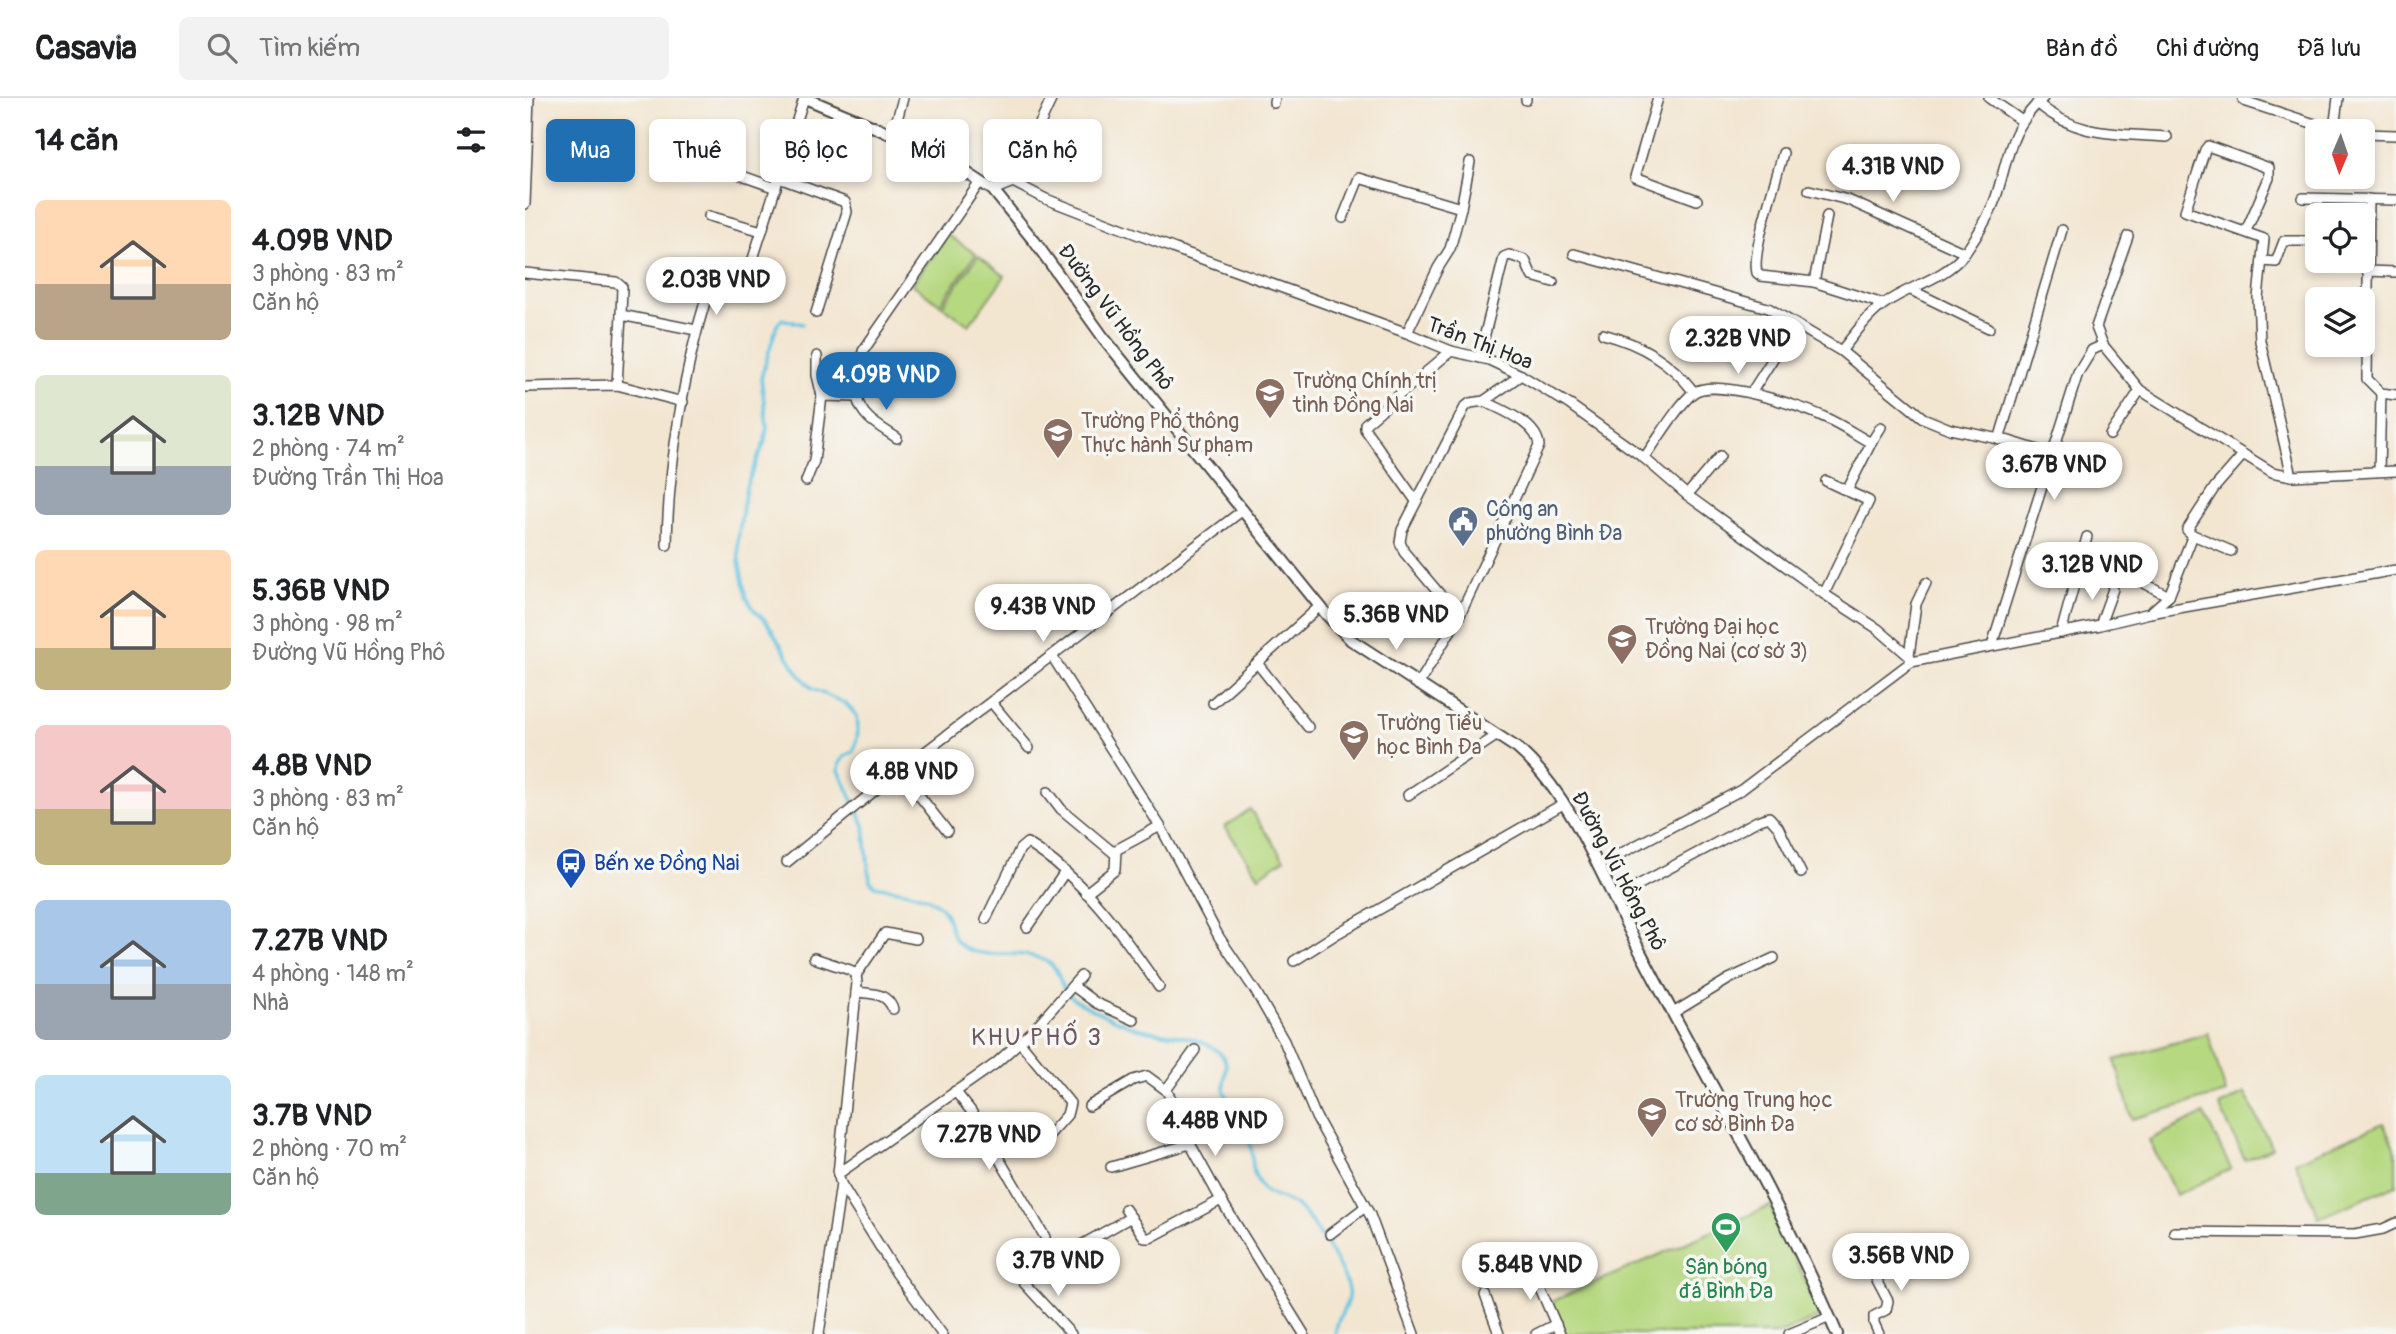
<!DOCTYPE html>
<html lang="vi">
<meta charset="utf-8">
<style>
:root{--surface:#fff;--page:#f2f2f2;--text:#202124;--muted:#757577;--line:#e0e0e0;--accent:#1f6fb2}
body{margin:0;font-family:Pangolin,sans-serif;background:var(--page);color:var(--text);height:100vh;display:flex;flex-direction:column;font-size:26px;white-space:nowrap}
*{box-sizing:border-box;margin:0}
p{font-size:23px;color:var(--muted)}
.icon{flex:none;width:38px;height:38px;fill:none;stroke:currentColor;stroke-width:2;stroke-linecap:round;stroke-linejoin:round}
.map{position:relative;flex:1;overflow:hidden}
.drawer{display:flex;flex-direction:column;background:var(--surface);width:525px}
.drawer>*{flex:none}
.banner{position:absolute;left:21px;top:21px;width:665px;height:63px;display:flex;gap:14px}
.needle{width:46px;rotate:182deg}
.buttons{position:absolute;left:1780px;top:21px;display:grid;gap:14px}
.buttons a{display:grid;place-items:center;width:70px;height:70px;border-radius:10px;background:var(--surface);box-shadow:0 4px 10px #0003;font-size:35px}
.price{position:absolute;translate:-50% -60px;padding:0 16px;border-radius:24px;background:#fff;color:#222;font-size:23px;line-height:46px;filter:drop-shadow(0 2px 4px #0008)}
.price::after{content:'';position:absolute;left:50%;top:42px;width:21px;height:16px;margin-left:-10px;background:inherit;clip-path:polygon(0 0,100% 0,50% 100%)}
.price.selected{background:var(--accent);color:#fff}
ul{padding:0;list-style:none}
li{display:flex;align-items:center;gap:21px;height:175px;padding:0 35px}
li span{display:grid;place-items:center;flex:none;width:196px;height:140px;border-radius:10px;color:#555}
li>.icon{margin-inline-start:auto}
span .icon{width:84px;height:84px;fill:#fffc;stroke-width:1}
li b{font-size:30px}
h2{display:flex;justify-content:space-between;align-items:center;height:84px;padding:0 35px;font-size:30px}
.pill{padding:0 24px;border-radius:10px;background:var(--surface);box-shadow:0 4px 10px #0003;font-size:24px;line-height:63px}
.pill.selected{background:var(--accent);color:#fff}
header{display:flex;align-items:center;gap:42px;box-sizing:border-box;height:98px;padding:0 35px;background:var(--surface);border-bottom:2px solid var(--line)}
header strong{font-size:33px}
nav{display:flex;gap:38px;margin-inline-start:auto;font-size:24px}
.search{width:490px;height:63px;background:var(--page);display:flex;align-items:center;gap:18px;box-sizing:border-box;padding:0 24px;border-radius:10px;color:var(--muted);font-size:26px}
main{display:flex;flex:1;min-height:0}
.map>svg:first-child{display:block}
</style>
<header>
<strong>Casavia</strong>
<div class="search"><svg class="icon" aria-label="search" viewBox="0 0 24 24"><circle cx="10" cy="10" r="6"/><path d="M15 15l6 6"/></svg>Tìm kiếm</div>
<nav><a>Bản đồ</a><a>Chỉ đường</a><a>Đã lưu</a></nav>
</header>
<main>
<section class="drawer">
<h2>14 căn<svg class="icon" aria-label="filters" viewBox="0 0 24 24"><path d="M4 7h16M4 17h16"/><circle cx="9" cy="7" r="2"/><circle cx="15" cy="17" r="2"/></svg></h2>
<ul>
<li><span style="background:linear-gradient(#ffd9b3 60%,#b9a48a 0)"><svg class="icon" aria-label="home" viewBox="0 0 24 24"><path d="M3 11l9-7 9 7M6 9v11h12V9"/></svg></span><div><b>4.09B VND</b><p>3 phòng · 83 m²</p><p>Căn hộ</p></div></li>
<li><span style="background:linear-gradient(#dfe7d0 65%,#9aa5b1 0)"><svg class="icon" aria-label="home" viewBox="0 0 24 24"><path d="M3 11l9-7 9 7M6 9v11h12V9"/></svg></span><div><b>3.12B VND</b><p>2 phòng · 74 m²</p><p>Đường Trần Thị Hoa</p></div></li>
<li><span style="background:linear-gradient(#ffd9b3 70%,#c2b280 0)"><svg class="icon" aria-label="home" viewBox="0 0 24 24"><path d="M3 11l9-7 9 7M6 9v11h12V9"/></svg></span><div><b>5.36B VND</b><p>3 phòng · 98 m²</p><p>Đường Vũ Hồng Phô</p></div></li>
<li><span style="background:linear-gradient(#f6c9c9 60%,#c2b280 0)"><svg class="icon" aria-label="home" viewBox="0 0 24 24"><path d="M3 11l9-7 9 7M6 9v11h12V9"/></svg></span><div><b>4.8B VND</b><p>3 phòng · 83 m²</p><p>Căn hộ</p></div></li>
<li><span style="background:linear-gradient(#a9c7e8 60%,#9aa5b1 0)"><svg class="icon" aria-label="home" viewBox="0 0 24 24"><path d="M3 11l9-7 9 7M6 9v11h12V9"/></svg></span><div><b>7.27B VND</b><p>4 phòng · 148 m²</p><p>Nhà</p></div></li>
<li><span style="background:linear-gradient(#bfe0f5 70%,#7fa58c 0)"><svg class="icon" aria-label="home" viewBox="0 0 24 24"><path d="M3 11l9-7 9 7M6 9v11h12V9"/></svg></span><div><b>3.7B VND</b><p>2 phòng · 70 m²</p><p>Căn hộ</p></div></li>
</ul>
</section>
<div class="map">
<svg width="1871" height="1236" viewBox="0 0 1871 1236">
<rect width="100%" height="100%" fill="#f6f6f2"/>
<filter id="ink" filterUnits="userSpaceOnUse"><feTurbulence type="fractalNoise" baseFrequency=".0143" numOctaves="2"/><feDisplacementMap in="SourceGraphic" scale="14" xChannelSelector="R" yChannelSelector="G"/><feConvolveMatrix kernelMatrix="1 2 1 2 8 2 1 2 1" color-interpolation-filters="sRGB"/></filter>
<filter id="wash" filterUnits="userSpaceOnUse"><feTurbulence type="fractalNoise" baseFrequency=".00686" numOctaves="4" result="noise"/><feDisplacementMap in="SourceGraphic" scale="28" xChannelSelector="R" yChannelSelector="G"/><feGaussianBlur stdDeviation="1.57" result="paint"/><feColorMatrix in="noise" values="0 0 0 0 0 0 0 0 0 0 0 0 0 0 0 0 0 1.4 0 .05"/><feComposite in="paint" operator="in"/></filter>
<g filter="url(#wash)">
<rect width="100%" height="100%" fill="#f3e6d1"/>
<g fill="#b6d880" stroke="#708256" stroke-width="2">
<path d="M 423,137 L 451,156 L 415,206 L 387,186 Z"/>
<path d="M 453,158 L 480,178 L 444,227 L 417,208 Z"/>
<path d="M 725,711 L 759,761 L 734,778 L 700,729 Z"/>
<path d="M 1683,935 L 1701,995 L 1607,1021 L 1590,962 Z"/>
<path d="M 1720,995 L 1747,1050 L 1720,1062 L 1694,1008 Z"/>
<path d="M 1679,1016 L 1706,1071 L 1651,1097 L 1624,1042 Z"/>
<path d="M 1858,1025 L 1871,1054 L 1871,1087 L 1794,1120 L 1770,1064 Z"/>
<path d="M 1245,1108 L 1297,1218 L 1253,1236 L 1039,1236 L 1026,1204 Z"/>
</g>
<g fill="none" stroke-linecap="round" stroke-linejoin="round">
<path stroke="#64c5e2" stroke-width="3.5" d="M 277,226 L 257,221 L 252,227 L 236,280 L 242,328 L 240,343 L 221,389 L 213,441 L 214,463 L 221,499 L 230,513 L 241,523 L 273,575 L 287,591 L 320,605 L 332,618 C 334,632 333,642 328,654 C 319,658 315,661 314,672 L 339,727 L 345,783 L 350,788 C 370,792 404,794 418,812 C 429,827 422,842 442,851 C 466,862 500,849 524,865 C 534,871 534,884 540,892 C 548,903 564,910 575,915 C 588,921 601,927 615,931 C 640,937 674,936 695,955 C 706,965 698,977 699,990 C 700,1002 711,1005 715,1016 C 720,1028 726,1044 727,1057 C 728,1064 727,1070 730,1077 C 740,1103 751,1095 770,1107 C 786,1118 820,1173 823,1192 C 826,1208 810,1219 811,1236"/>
</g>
</g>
<g filter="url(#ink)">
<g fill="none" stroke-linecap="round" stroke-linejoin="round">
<g stroke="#494744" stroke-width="12">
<g id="minor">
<path d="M 1133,0 L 1110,79 L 1172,102"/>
<path d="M 1464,0 L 1497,23"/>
<path d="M 1718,0 L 1719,3 L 1802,30 L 1822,33"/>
<path d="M 1001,2 L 1001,0"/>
<path d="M 749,5 L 750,0"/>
<path d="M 1512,5 C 1553,40 1592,35 1642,39"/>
<path d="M 1809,31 L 1813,0"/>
<path d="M 368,36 L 378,0"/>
<path d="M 1838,36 L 1871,37"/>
<path d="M 1258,55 C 1252,81 1226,153 1232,175 L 1236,178 L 1289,184 L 1358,206"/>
<path d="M 192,69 L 251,90"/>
<path d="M 254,80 L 320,104 L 322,114 L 291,215"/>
<path d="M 488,84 L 521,101 L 650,151 L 882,235 L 926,253 L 964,262 L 996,277 L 1045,307 L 1119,360 L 1162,397 L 1299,496 L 1353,531 L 1384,558 L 1386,564"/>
<path d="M 488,84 L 527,0"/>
<path d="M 468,92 L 488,84"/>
<path d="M 1284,92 L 1323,102 L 1440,155"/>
<path d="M 1778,100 L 1871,102"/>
<path d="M 1844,101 L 1842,281 L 1856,295 L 1871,297"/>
<path d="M 0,106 L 4,0"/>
<path d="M 936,110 L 945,64"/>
<path d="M 184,118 L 237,133"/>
<path d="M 818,120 L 834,80 L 936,110 L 925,151 L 913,170 L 882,235"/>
<path d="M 1721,133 L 1744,80 L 1744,70 L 1683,48 L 1680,52 L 1660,113 L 1739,141 L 1733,200 L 1735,243 L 1767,378"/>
<path d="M 1603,138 L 1571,229 L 1578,247 L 1615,292 L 1747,374 L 1767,378 L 1871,373"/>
<path d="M 1049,156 L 1243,210 L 1316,253 L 1398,320 L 1425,331 L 1484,343 L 1529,357"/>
<path d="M 1737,163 L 1751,164 L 1759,143 L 1792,143"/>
<path d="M 1842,173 L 1871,174"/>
<path d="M 0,175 L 91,184 L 97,189 L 96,217 L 171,232"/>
<path d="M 178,182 C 192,185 211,195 221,183 L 279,0"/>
<path d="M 1289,184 L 1302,118"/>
<path d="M 1386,192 L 1464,230"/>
<path d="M 1078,236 C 1116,246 1145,263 1169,294"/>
<path d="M 1316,253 C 1329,237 1342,218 1359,206 C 1385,187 1419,182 1440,155 C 1452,138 1464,119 1471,99 C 1484,58 1484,31 1518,0"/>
<path d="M 292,258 L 292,277 L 297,298"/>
<path d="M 954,260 L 979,159 L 984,157 L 1000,162 L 1007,178 L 1028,184"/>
<path d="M 92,287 L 96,217"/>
<path d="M 0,289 L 92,287 L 158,304"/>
<path d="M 1226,295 L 1270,226"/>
<path d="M 332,299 C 336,320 356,329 372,340"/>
<path d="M 1585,337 L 1615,292"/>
<path d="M 1474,342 L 1537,132"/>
<path d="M 1119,360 C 1132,343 1152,308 1168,295 C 1189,279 1276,308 1299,319 C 1315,326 1330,336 1346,345 L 1356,329"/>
<path d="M 1854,373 L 1856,295"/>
<path d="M 281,383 L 289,363 L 297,298 L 332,299 L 338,253 L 455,84"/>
<path d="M 1322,393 L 1346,345"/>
<path d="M 1162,397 L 1195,358"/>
<path d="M 891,403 L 840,331 L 840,326 L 926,253"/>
<path d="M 1668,437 L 1706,453"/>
<path d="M 142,447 C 143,369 159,272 182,197"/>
<path d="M 1578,464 L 1644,498"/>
<path d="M 1299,496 L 1344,403 L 1301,383"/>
<path d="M 1627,513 L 1644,498 L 1668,437 L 1662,432 L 1690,389 L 1718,357"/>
<path d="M 934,519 L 879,454 L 875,444 L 877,432 L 940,309 L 945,305 L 959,303 L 996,277"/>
<path d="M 1575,527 L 1588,491"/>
<path d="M 1536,535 L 1562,439"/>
<path d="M 1467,547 L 1553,275 L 1567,252 L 1578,247"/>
<path d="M 527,558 L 635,728 L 694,839 L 731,894 L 759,943 L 791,1019 L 845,1117 L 889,1236"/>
<path d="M 1384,558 L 1391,506 L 1401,485"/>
<path d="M 732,565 L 783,629"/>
<path d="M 893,587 L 934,519 L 1014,348 C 1013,325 976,312 959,303"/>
<path d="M 467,605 L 504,650"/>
<path d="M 688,605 L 795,508"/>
<path d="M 375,673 L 422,733"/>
<path d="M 523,694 L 536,711 L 590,756"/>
<path d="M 883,697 L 971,638"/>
<path d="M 262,764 L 354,689 L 718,412"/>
<path d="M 1074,767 L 1216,692 L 1386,564 L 1575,527 L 1625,515 L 1871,472"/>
<path d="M 561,795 L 590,772 L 591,752 L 635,728"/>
<path d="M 1089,800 L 1232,723 L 1244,719 L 1253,729 L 1276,775"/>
<path d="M 461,821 L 495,751 L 502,745 C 557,778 598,837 634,889"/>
<path d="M 502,829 L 540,774"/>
<path d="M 289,860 L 325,872 L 331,877 L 332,885 L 313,1076 L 316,1086 L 294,1236"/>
<path d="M 769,863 L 813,835 L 1038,706"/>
<path d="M 331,877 L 360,835 L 391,841"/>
<path d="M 548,888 L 571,905 L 609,922"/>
<path d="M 331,894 C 348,896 361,894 368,911"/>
<path d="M 1148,915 L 1204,881 L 1249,860"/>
<path d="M 495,944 L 545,1005 L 542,1017 L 525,1036"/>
<path d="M 641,992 L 670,952"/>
<path d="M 430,993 L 446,1013 L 520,1139"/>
<path d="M 564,1008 L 608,982 L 622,978 L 641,992 L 648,1004 L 651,1020 L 696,1102 L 779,1236"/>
<path d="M 586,1069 L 665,1046"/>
<path d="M 313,1076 L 470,966 L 510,930 L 556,878"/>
<path d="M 316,1086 L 372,1176 L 417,1236"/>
<path d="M 600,1111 L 620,1140 L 625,1140 L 696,1102"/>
<path d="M 1649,1134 L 1830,1136 L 1858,1131 L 1871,1125"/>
<path d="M 805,1136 L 840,1109"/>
<path d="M 537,1158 L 606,1119"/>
<path d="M 1002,1160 L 1035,1236"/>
<path d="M 1343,1165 L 1363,1203 L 1361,1212 L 1349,1218 L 1349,1225 L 1354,1236"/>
<path d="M 499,1185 L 546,1236"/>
<path d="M 960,1197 L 974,1236"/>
<path d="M 1011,1236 L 1031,1226"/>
<path d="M 1264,1236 L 1305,1219"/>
</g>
</g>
<g stroke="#494744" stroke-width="14">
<path id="tertiary" d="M 280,0 L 411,55 L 468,92 L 510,144 L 578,239 L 802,517 L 826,542 L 992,650 C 1050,699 1084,796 1120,863 C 1185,987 1257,1107 1312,1236"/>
</g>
<use href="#minor" stroke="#fff" stroke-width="9"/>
<use href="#tertiary" stroke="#fff" stroke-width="10"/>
</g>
</g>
<defs>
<g id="school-pin" transform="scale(1.575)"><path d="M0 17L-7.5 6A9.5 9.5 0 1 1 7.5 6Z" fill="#8d6e63" stroke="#f6f6f2"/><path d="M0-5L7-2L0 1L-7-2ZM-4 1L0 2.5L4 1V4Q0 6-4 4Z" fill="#fff"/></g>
<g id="civic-pin" transform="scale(1.575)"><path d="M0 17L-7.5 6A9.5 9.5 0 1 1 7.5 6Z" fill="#5c6f8a" stroke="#f6f6f2"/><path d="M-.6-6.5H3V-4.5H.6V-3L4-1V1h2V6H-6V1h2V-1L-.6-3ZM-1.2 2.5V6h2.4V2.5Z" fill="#fff"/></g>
<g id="university-pin" transform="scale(1.575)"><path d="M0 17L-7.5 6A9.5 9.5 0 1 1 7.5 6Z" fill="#8d6e63" stroke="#f6f6f2"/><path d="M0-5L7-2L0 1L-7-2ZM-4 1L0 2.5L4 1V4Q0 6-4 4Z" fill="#fff"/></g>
<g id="bus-pin" transform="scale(1.575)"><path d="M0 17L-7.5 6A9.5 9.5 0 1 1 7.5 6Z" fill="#1a4fb4" stroke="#f6f6f2"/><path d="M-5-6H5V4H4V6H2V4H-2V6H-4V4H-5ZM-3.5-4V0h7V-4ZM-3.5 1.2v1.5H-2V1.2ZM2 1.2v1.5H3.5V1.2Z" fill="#fff"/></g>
<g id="stadium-pin" transform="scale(1.575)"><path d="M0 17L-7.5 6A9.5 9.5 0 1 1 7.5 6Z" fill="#2e9e5b" stroke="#f6f6f2"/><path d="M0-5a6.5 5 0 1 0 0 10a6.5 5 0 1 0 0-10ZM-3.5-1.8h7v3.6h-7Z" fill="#fff"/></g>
</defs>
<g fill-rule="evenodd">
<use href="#school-pin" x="745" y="295"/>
<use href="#school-pin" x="533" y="335"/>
<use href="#civic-pin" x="938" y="423"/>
<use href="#university-pin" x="1097" y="541"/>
<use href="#school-pin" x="829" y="637"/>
<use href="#bus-pin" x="46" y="765"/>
<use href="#school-pin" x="1127" y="1014"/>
<use href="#stadium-pin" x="1201" y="1129"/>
</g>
<g text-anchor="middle" stroke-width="7" stroke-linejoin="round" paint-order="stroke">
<g font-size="21" fill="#2b2b2b" stroke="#f6f6f2">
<text transform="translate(591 219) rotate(53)" y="7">Đường Vũ Hồng Phô</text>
<text transform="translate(955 245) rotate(21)" y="7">Trần Thị Hoa</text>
<text transform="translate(1094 773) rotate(62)" y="7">Đường Vũ Hồng Phô</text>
</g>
<g font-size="21" fill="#785e54" stroke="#f6f6f2" text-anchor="start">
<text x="768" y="290">Trường Chính trị<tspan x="768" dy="24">tỉnh Đồng Nai</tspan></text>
<text x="556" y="330">Trường Phổ thông<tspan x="556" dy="24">Thực hành Sư phạm</tspan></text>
<text x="1120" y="536">Trường Đại học<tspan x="1120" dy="24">Đồng Nai (cơ sở 3)</tspan></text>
<text x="852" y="632">Trường Tiểu<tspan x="852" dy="24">học Bình Đa</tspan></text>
<text x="1150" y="1009">Trường Trung học<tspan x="1150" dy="24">cơ sở Bình Đa</tspan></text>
</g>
<g font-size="21" fill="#4e5e75" stroke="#f6f6f2" text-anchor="start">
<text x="961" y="418">Công an<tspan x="961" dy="24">phường Bình Đa</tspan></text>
</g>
<g font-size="21" fill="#164399" stroke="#f6f6f2" text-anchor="start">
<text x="69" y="772">Bến xe Đồng Nai</text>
</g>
<g font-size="21" fill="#27864d" stroke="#f6f6f2">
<text x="1201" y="1176">Sân bóng<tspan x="1201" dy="24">đá Bình Đa</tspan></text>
</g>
<g font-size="24" letter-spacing="2" fill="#6e5760" stroke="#f6f6f2">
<text x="512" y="947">KHU PHỐ 3</text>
</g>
</g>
</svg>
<div class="buttons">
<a><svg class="needle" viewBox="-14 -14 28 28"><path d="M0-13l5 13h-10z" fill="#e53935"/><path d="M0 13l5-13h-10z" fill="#757577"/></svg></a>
<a><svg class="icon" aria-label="locate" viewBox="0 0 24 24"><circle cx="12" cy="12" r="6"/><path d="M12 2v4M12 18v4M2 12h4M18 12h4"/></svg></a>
<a><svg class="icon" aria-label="layers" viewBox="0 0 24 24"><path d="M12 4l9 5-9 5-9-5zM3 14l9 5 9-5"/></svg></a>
</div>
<b class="price" style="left:1368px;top:106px">4.31B VND</b>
<b class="price" style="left:191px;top:219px">2.03B VND</b>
<b class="price" style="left:1213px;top:278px">2.32B VND</b>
<b class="price selected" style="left:361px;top:314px">4.09B VND</b>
<b class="price" style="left:1529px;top:404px">3.67B VND</b>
<b class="price" style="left:1567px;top:504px">3.12B VND</b>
<b class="price" style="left:518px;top:546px">9.43B VND</b>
<b class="price" style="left:871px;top:554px">5.36B VND</b>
<b class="price" style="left:387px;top:711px">4.8B VND</b>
<b class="price" style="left:690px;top:1060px">4.48B VND</b>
<b class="price" style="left:464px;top:1074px">7.27B VND</b>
<b class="price" style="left:1376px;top:1195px">3.56B VND</b>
<b class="price" style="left:533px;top:1200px">3.7B VND</b>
<b class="price" style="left:1005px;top:1204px">5.84B VND</b>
<div class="banner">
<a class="pill selected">Mua</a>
<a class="pill">Thuê</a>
<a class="pill">Bộ lọc</a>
<a class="pill">Mới</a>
<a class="pill">Căn hộ</a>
</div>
</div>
</main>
